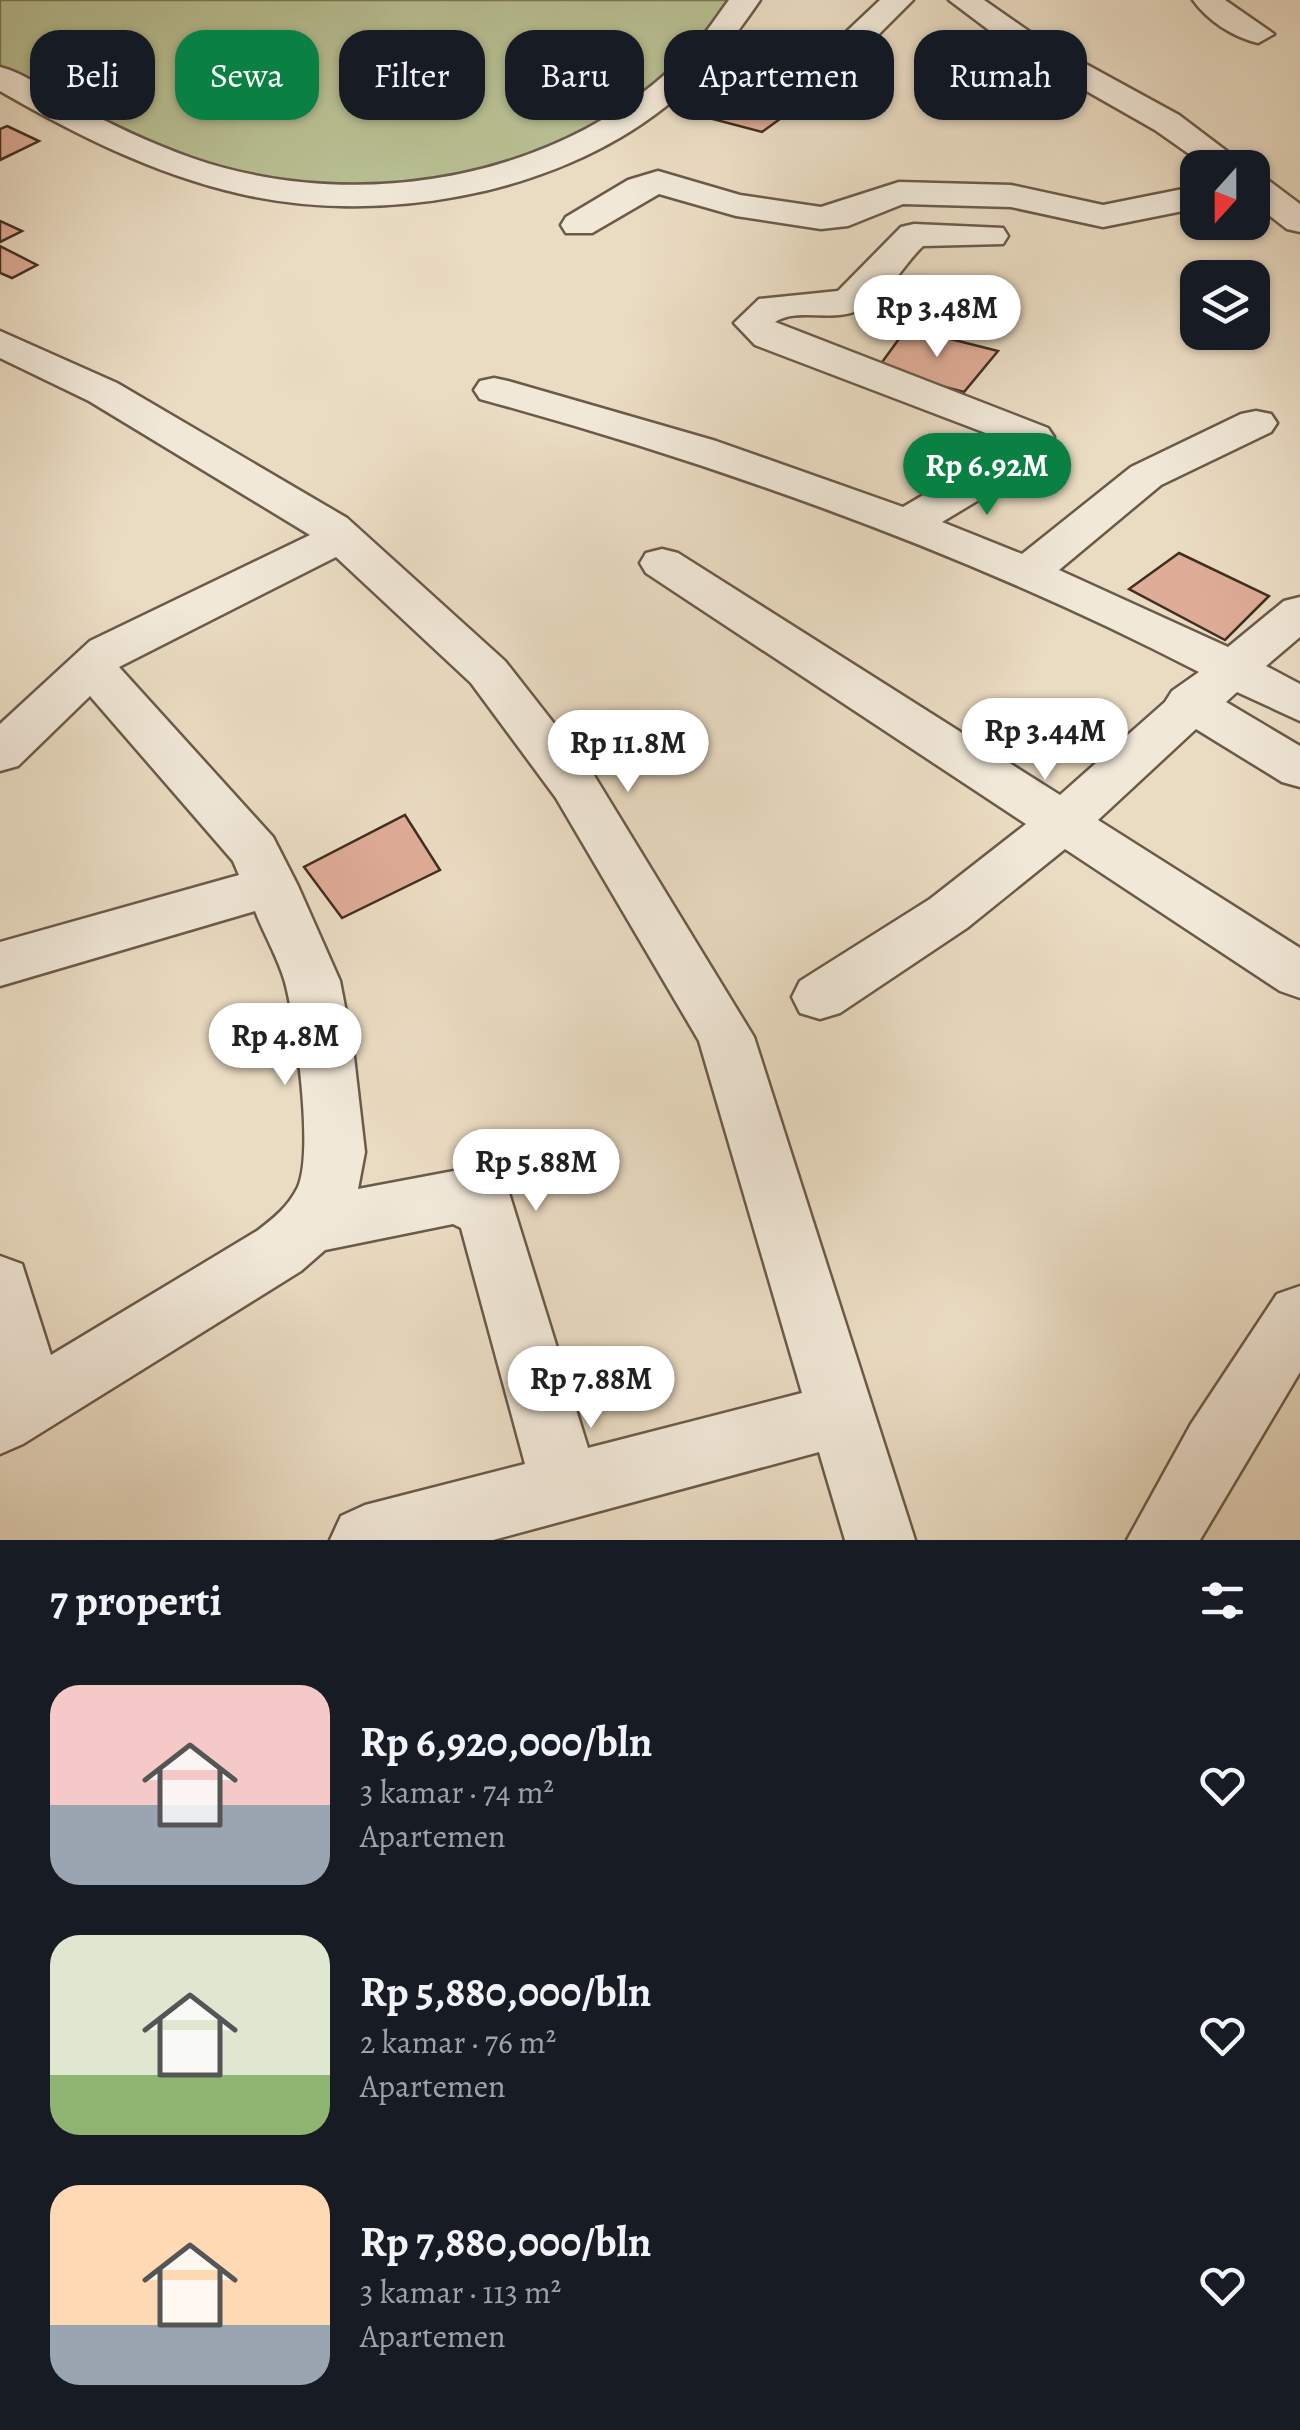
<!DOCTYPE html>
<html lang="id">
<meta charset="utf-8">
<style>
:root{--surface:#171b24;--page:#242831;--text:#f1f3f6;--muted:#9ea1a6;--accent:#0b8043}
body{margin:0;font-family:Alegreya,serif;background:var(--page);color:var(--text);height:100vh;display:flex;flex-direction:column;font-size:38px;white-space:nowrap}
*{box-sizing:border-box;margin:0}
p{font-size:32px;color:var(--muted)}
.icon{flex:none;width:55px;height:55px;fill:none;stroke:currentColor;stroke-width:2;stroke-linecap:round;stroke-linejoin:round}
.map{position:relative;height:1540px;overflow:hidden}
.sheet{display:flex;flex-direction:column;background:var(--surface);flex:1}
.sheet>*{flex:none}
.top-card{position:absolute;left:30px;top:30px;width:1240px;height:90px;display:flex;gap:20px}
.needle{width:65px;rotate:201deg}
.buttons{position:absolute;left:1180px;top:150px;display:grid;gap:20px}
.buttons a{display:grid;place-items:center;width:90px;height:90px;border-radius:20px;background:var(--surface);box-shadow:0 2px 8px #0004;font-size:50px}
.price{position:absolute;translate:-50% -85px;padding:0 22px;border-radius:35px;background:#fff;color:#222;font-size:32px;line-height:65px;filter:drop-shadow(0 2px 5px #0008)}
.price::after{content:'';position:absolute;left:50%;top:60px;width:30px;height:22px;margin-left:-15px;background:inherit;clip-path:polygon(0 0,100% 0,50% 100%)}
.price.current{background:var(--accent);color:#fff}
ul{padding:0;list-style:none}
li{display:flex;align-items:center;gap:30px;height:250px;padding:0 50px}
li span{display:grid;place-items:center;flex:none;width:280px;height:200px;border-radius:30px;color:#555}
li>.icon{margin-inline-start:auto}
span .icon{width:120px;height:120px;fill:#fffc;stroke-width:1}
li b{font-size:42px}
h2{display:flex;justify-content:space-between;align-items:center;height:120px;padding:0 50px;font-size:42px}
.pill{padding:0 35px;border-radius:30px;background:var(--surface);box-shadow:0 2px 8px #0004;font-size:35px;line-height:90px}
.pill.current{background:var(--accent);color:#fff}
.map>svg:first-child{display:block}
</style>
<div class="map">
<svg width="1300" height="1540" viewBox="0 0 1300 1540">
<rect width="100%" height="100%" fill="#eadcc3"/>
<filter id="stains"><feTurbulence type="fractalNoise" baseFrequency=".002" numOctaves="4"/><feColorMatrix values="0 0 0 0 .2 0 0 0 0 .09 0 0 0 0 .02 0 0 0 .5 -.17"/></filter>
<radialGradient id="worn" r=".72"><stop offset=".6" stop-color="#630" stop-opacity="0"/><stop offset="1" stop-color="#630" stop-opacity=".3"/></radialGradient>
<path fill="#b8c093" stroke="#7c775a" stroke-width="2.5" d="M 0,0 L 742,0 L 694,59 L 564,151 L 389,193 L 214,174 L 0,73 Z"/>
<g fill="#dfac97" stroke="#412e22" stroke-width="2.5">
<path d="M 730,91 L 789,107 L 780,115 L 784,116 L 762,132 L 701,116 Z"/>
<path d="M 7,126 L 39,141 L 0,160 L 0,129 Z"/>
<path d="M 0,221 L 22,231 L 0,242 Z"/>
<path d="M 0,246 L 37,265 L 12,278 L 0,273 Z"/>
<path d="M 907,328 L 998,351 L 964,392 L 877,369 Z"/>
<path d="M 1179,553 L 1269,596 L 1225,640 L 1129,589 Z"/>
<path d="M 405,815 L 440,870 L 342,918 L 304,867 Z"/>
</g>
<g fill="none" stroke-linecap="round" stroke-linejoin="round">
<g stroke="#6b5a4a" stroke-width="5">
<g id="minor">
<path d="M 729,0 L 760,0 C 733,40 703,77 665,107 C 551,197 376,226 237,193 C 152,173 75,134 0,91 L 0,67 C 24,73 46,90 67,101 C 108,123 149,143 192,158 C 357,216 570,180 692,48 C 706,34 717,16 729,0 Z"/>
<path d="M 880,0 L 913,0 L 814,99 L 790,99 L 785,92 L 790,85 Z"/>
<path d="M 949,0 L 984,0 L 1040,39 L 1179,115 L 1249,168 L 1209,168 L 1155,130 L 1018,52 Z"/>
<path d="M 1193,0 L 1225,0 L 1274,34 L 1258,43 C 1233,37 1208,21 1193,0 Z"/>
<path d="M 658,171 L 740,195 L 821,207 L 899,182 L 1011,185 L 1103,205 L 1198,186 L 1198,208 L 1103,227 L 1011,207 L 903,204 L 848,226 L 821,229 L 736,216 L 659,194 L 592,233 L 566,233 L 561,225 L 566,217 L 628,180 Z"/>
<path d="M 1252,174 L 1264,177 L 1300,204 L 1300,232 L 1287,229 L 1252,202 Z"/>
<path d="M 914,224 L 1003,228 L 1008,236 L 1003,244 L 923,246 C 900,268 886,301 854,312 C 829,321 796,308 775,322 L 1048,428 L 1054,437 L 1047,459 L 942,522 L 1022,554 L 1131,467 L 1241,414 L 1256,411 L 1271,414 L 1277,423 L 1271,432 L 1161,485 L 1059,570 L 1228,647 L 1284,601 L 1300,597 L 1300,637 L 1266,666 L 1300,684 L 1300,721 L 1237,692 L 1226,702 L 1300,746 L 1300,787 L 1282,782 L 1196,729 L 1098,820 L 1300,948 L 1300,998 L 1280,991 L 1065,849 L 967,928 L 840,1013 L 820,1019 L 800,1013 L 792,997 L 800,981 L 930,899 L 1026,824 L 646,573 L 640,563 L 646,553 L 662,549 L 678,553 L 1060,795 L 1165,702 L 1172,691 L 1199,672 C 970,554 728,467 480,399 L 474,390 L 480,381 L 494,378 L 508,381 L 716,441 L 903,507 L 1012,443 L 755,345 L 734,323 L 759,299 L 838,291 L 901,227 Z"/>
<path d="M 0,331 L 117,383 L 347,518 L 505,661 L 592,772 L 754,1037 L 915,1540 L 845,1540 L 819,1452 L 493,1540 L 330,1540 L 341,1516 L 365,1505 L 525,1464 L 461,1228 L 453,1224 L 325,1250 L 301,1271 L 23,1444 L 0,1454 L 0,1256 L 22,1264 L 51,1355 L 257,1231 C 274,1218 288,1207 298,1187 C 314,1150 296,1023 285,982 C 278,958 264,934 255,911 L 0,986 L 0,942 L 239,875 L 233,861 L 90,696 L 18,766 L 0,771 L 0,724 L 90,641 L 310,535 L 89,401 L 0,358 ZM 336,557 L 471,683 L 556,798 L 699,1041 L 802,1393 L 588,1448 L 509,1193 L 459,1170 L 358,1189 L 365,1152 L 353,1048 L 340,981 L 298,886 L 273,837 L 119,667 Z"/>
<path d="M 1300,1286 L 1300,1372 L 1200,1540 L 1127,1540 L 1191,1424 L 1277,1294 Z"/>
</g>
</g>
<use href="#minor" fill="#f1e8d8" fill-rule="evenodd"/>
</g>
<rect width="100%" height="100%" filter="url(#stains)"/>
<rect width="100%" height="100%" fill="url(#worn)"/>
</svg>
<div class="buttons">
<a><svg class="needle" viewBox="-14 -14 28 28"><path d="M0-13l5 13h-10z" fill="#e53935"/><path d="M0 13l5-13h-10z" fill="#9ea1a6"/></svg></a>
<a><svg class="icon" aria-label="layers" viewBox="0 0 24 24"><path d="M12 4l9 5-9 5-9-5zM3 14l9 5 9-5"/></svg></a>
</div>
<b class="price" style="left:937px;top:360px">Rp 3.48M</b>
<b class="price current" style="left:987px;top:518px">Rp 6.92M</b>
<b class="price" style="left:1045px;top:783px">Rp 3.44M</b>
<b class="price" style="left:628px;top:795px">Rp 11.8M</b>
<b class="price" style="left:285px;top:1088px">Rp 4.8M</b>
<b class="price" style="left:536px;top:1214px">Rp 5.88M</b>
<b class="price" style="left:591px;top:1431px">Rp 7.88M</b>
<div class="top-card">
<a class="pill">Beli</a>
<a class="pill current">Sewa</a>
<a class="pill">Filter</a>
<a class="pill">Baru</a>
<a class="pill">Apartemen</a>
<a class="pill">Rumah</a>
</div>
</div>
<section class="sheet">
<h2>7 properti<svg class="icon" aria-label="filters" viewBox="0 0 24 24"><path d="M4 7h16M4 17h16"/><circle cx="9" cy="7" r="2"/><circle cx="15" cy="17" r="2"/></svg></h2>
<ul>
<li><span style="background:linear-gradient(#f6c9c9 60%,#9aa5b1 0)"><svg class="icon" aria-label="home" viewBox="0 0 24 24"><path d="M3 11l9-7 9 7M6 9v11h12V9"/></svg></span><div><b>Rp 6,920,000/bln</b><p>3 kamar · 74 m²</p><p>Apartemen</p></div><svg class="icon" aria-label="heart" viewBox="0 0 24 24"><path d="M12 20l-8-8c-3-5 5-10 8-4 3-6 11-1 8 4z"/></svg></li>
<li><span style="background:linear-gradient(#dfe7d0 70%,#8fb573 0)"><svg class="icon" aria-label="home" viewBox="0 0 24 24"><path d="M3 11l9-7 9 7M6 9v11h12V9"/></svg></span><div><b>Rp 5,880,000/bln</b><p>2 kamar · 76 m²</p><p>Apartemen</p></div><svg class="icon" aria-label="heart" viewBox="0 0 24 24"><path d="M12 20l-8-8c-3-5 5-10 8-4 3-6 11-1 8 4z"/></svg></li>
<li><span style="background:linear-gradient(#ffd9b3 70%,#9aa5b1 0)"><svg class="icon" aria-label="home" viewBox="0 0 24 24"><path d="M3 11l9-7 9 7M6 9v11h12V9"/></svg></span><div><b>Rp 7,880,000/bln</b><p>3 kamar · 113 m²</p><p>Apartemen</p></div><svg class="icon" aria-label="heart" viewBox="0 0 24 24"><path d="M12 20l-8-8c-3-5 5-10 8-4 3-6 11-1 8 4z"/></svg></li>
</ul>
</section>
